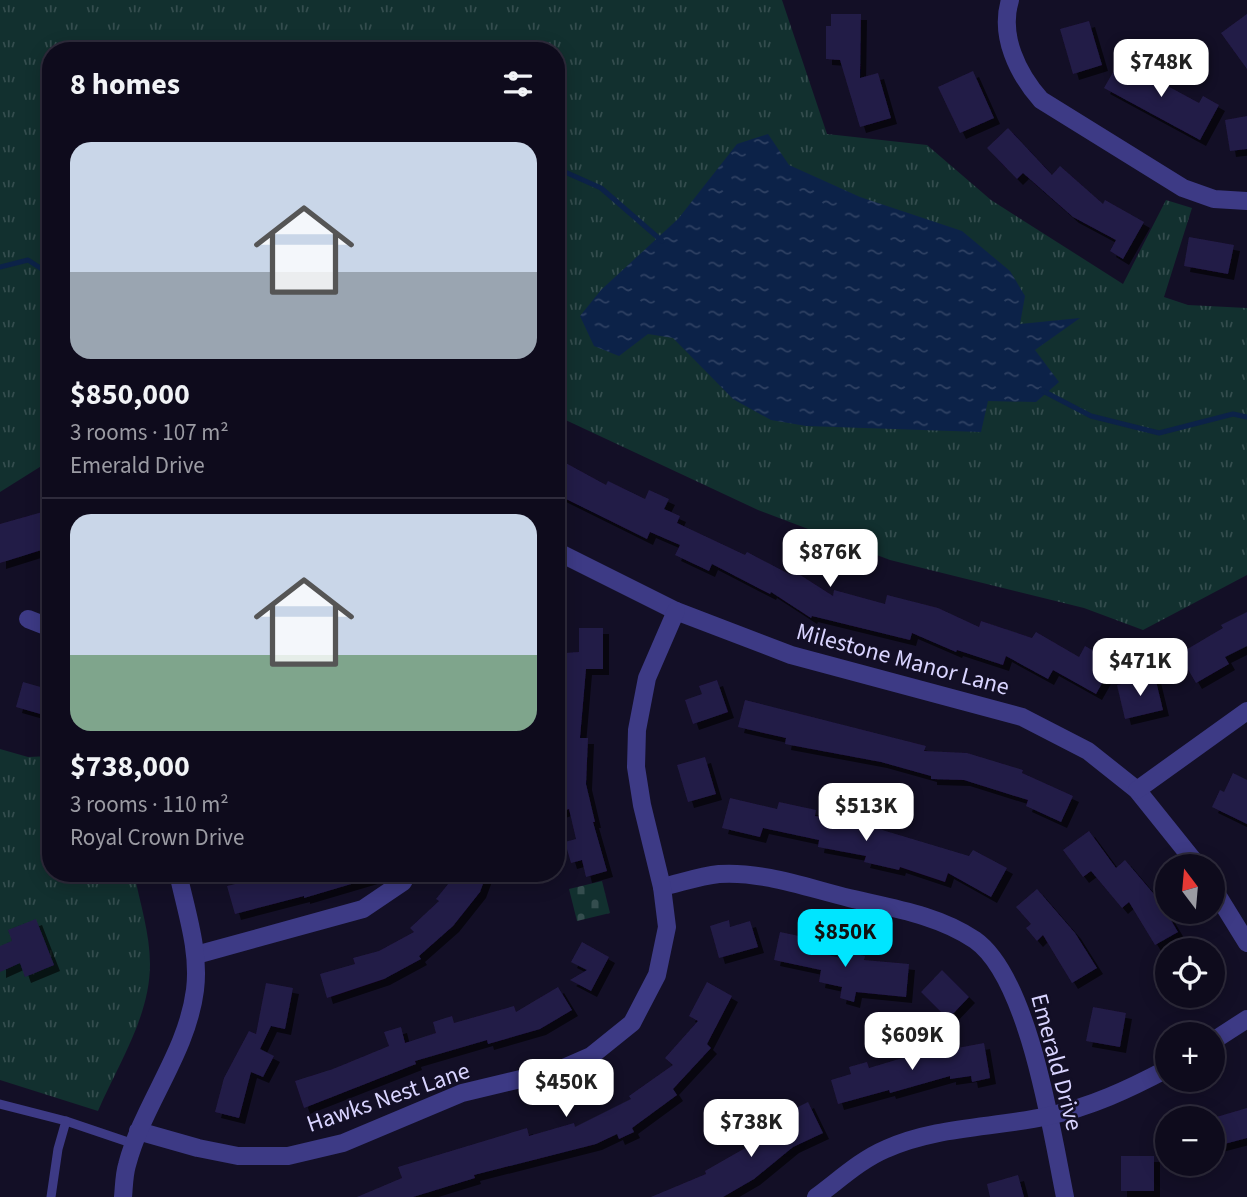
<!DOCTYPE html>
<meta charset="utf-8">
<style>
:root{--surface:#0e0b1c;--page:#1c1929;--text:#f1f3f6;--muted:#9b9ba3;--line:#2e2b3b;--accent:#00e5ff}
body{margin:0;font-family:"Source Sans 3",sans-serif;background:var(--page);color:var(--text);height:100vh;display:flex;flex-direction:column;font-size:26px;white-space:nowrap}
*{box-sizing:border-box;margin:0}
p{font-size:23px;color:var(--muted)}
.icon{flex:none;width:38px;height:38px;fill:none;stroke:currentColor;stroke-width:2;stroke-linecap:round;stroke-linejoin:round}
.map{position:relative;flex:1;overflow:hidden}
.side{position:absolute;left:42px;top:42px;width:523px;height:840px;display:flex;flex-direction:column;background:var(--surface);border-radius:28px;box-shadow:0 4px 18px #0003,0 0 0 2px var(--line)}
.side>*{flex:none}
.needle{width:46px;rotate:344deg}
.tools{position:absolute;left:1155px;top:854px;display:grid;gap:14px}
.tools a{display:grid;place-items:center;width:70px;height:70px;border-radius:50%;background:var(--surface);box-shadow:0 4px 18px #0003,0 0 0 2px var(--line);font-size:35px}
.price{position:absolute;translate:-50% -60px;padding:0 16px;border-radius:14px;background:#fff;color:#222;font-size:23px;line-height:46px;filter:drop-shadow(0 2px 4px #0008)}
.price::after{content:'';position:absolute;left:50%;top:42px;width:21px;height:16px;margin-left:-10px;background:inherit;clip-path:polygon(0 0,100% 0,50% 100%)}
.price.selected{background:var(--accent);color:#111}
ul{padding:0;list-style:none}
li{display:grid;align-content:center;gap:14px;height:371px;padding:0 28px}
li+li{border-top:2px solid var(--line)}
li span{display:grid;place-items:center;height:217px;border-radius:21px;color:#555}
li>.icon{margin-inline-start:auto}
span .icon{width:126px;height:126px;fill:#fffc;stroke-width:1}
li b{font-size:30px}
h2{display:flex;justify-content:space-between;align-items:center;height:84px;padding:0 28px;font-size:30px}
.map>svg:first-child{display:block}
</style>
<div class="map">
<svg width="1247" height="1197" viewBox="0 0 1247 1197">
<defs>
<pattern id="cemetery-stones" width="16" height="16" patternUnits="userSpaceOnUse" patternTransform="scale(1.75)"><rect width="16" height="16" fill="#12302f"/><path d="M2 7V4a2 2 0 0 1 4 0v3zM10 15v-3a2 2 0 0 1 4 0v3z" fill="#344d4e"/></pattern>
<pattern id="park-tufts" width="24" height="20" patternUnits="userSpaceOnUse" patternTransform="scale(1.75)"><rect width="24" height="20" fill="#12302f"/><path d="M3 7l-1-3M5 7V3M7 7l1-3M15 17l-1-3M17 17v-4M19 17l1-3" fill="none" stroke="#344d4e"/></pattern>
<pattern id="water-ripples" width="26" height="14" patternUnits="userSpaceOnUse" patternTransform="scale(1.75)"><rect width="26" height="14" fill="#0c2248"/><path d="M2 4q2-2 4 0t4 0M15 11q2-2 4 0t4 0" fill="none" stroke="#2f4163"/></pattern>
<filter id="shadow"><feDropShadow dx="6" dy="6" stdDeviation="0" flood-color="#0009"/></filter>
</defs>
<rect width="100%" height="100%" fill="#130f26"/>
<path fill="url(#cemetery-stones)" d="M 602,881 L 610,913 L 577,921 L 569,889 Z"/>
<g fill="url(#park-tufts)">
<path d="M 0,0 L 782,0 L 827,134 L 927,145 L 991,200 L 1123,284 L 1166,200 L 1192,208 L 1164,297 L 1188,305 L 1247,308 L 1247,575 L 1143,630 L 1084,608 L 890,560 L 758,510 L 557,416 L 556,51 L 51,51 L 51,460 L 0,492 Z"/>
<path d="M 0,749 L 28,757 L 51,756 L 51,873 L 134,873 C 140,903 150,934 150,964 C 150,1017 118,1064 98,1111 L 0,1080 Z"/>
</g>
<path fill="url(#water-ripples)" d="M 768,134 L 789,165 L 860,197 L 962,231 L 1010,271 L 1025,296 L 1020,324 L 1080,318 L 1035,350 L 1059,382 L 1036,402 L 988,401 L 981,432 L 806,426 L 771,420 L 733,399 L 673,338 L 648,334 L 619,356 L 594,346 L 580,316 L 601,290 L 678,219 L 737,144 Z"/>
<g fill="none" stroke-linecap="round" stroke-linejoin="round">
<g stroke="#0c2248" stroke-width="5">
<path d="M 556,168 L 601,188 L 662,241"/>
<path d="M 0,267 L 28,260 L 51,275"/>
<path d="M 1041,390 L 1091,416 L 1159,433 L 1233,414 L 1247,417"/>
</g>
</g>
<g fill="#241b47" filter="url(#shadow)">
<path d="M 831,14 L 861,14 L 860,78 L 878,73 L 891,118 L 860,127 L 840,60 L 826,59 L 826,26 L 831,26 Z"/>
<path d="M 1247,14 L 1247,69 L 1221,33 Z"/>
<path d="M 1089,21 L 1102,65 L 1073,74 L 1060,29 Z"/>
<path d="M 1120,60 L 1136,69 L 1139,64 L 1164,78 L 1162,83 L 1199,103 L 1203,96 L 1219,105 L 1200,140 L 1104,88 Z"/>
<path d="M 973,71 L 994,118 L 960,133 L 938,87 Z"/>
<path d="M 1247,116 L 1247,149 L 1230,151 L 1225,120 Z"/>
<path d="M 1008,128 L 1052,175 L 1060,166 L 1103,204 L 1105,200 L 1144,222 L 1123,259 L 1110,251 L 1116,240 L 1073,217 L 1023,173 L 1017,179 L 987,148 Z"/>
<path d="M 1189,237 L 1234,245 L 1228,274 L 1184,266 Z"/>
<path d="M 562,461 L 606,485 L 608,481 L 645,499 L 649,490 L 669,499 L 664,509 L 680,516 L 677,523 L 745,555 L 747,552 L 791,575 L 794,571 L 833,596 L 834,590 L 885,604 L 887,595 L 938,608 L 979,627 L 981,621 L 1032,638 L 1036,632 L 1079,657 L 1085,646 L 1114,662 L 1096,694 L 1053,670 L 1048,679 L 1006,656 L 1003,665 L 957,650 L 956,652 L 912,633 L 910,640 L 812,616 L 811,618 L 771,592 L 770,594 L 712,564 L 709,571 L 675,555 L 680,545 L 650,532 L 647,539 L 556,494 L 556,471 Z"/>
<path d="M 46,511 L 51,527 L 51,547 L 0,563 L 0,524 Z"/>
<path d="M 1247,612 L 1247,646 L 1225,657 L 1229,664 L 1196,683 L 1179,654 L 1223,628 L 1221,625 Z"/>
<path d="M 579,628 L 603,628 L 603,669 L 586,669 L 580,738 L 588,738 L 586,784 L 595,822 L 593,822 L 607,871 L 586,877 L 582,860 L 571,863 L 565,842 L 576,839 L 569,809 L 559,812 L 556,803 L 560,723 L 556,723 L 556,683 L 565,683 L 565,653 L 579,652 Z"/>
<path d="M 1155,677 L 1163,710 L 1125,719 L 1117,685 Z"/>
<path d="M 717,680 L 728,712 L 693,724 L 685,700 L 702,694 L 699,686 Z"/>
<path d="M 23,682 L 51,690 L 51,717 L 16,707 Z"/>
<path d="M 745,700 L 926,746 L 924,751 L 967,753 L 1023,770 L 1022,773 L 1073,796 L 1061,822 L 1026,806 L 1028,800 L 964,780 L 931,779 L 931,776 L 881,762 L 785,744 L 786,738 L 738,727 Z"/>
<path d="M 705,757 L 716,794 L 688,802 L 677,765 Z"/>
<path d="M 1233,773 L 1247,780 L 1247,824 L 1212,807 L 1220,790 L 1224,792 Z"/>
<path d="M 730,798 L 777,809 L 779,802 L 816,810 L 815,816 L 859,823 L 969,856 L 973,850 L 1007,868 L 991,897 L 948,873 L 945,882 L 900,867 L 899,870 L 864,862 L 866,856 L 818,847 L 819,840 L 763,828 L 760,837 L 722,828 Z"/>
<path d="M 1089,831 L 1116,868 L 1125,860 L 1159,900 L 1178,932 L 1155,945 L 1129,902 L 1122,908 L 1091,871 L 1083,877 L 1063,850 Z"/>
<path d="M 281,873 L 374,873 L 375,877 L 304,898 L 304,896 L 235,914 L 227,886 Z"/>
<path d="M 457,873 L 487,873 L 480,892 L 453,926 L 419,956 L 421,959 L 384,979 L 327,998 L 320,974 L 355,964 L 353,958 L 379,951 L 414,932 L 410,928 L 439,901 L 436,899 Z"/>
<path d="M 1037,889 L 1075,933 L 1097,968 L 1072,983 L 1043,935 L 1037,941 L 1026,928 L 1031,924 L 1016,907 Z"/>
<path d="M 36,919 L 54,965 L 25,977 L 20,963 L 0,972 L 0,946 L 12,941 L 8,930 Z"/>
<path d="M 729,920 L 730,927 L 750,921 L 758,947 L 719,958 L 710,926 Z"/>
<path d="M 780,932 L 818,940 L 815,952 L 845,959 L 847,952 L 865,956 L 864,960 L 909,964 L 906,997 L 856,992 L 854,1002 L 840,998 L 842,987 L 819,982 L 821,970 L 774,960 Z"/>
<path d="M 582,942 L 609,957 L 591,991 L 570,980 L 587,970 L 571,962 Z"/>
<path d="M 942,970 L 969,997 L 948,1019 L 921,992 Z"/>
<path d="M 707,982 L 732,996 L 707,1044 L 711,1048 L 673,1089 L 677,1095 L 632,1128 L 634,1132 L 619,1139 L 617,1134 L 596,1144 L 474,1175 L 475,1178 L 413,1197 L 357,1197 L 402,1178 L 398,1167 L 527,1128 L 529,1136 L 574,1123 L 575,1127 L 631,1099 L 629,1096 L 673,1065 L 665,1058 L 698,1021 L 689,1016 Z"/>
<path d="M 266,983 L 293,988 L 285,1029 L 271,1026 L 260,1049 L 274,1056 L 263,1077 L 251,1072 L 239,1118 L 215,1112 L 224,1078 L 249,1031 L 256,1034 Z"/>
<path d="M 558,987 L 572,1010 L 540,1029 L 488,1044 L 487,1040 L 415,1061 L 416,1064 L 304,1108 L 295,1081 L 333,1069 L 389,1046 L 384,1032 L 401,1027 L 405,1043 L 436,1033 L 433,1022 L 452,1016 L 454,1023 L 514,1006 L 516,1012 Z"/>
<path d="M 1093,1007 L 1126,1013 L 1120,1047 L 1086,1041 Z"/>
<path d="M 984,1043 L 990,1078 L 972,1082 L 971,1076 L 950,1079 L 950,1076 L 890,1093 L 889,1090 L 838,1104 L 831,1080 L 851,1074 L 849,1067 L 867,1062 L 869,1068 L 899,1059 Z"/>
<path d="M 808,1102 L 823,1133 L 793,1147 L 754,1179 L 723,1197 L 651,1197 L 706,1174 L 705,1171 L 747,1147 L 744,1144 L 762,1130 L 768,1139 L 792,1120 L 788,1112 Z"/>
<path d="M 1247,1108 L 1247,1138 L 1213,1147 L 1213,1118 Z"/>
<rect x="1121" y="1156" width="33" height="35"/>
<path d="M 1018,1175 L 1024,1197 L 990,1197 L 987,1184 Z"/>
</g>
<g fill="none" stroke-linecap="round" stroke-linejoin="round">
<g stroke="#3d3a85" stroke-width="9">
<path d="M 0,1104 L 66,1121 L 134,1144"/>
<path d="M 51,1197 L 58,1149 L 66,1121"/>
</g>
<g stroke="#3d3a85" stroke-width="18">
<path d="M 1010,0 C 999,36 1018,74 1041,100 L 1183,188 L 1214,199 L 1247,201"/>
<path d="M 556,551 L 676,611 L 791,655 L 1022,717 L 1088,751 L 1137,790 L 1198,866"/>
<path d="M 28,619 L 51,628"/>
<path d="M 1137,790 L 1247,711"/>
<path d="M 662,887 C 680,883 700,876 719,874 C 762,871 808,888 849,898 C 892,908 938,915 975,940 C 1029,978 1052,1133 1065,1197"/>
<path d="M 1213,888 L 1247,943"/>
<path d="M 196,955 L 363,909 L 403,882 L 408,873"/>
<path d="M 1213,1041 L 1247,1019"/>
<path d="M 138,1131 L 198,1148 L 238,1156 L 288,1156 L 343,1143 L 462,1093 L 559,1070 L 591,1056 L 632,1023 L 657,975 L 667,927 L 662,887 L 642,805 L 636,767 L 637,730 L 647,678 L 676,611"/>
<path d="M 123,1197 C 124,1187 124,1175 127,1165 C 143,1104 187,1053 195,990 C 200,951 186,911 178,873"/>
<path d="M 816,1197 C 838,1181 860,1160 886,1149 C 937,1126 995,1128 1048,1116 C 1091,1107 1129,1089 1167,1069"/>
</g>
</g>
<g text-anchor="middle" stroke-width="5" stroke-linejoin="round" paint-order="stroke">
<g font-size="24" fill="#d9d4ff" stroke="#130f26">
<text transform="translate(903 659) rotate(15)" y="8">Milestone Manor Lane</text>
<text transform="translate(1057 1062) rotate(75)" y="8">Emerald Drive</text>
<text transform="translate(388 1097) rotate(-19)" y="8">Hawks Nest Lane</text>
</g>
</g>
</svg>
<div class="tools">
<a><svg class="needle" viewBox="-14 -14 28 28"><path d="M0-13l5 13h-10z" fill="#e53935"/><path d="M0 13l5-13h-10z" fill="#9b9ba3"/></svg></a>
<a><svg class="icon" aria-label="locate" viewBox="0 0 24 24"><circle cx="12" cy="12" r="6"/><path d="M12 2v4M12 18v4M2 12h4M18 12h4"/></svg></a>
<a>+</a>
<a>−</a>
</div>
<b class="price" style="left:1161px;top:99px">$748K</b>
<b class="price" style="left:830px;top:589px">$876K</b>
<b class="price" style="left:1140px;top:698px">$471K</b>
<b class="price" style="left:866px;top:843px">$513K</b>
<b class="price selected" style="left:845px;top:969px">$850K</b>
<b class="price" style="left:912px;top:1072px">$609K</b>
<b class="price" style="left:566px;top:1119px">$450K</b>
<b class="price" style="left:751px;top:1159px">$738K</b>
<section class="side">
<h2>8 homes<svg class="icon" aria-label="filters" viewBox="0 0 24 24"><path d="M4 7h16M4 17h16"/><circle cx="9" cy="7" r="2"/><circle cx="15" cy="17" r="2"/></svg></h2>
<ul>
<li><span style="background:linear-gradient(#c9d6e8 60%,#9aa5b1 0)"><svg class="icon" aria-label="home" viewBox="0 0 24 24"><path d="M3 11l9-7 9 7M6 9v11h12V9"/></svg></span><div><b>$850,000</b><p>3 rooms · 107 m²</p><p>Emerald Drive</p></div></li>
<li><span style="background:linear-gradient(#c9d6e8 65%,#7fa58c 0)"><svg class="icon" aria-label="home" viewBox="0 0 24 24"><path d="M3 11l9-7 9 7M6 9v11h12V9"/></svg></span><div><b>$738,000</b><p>3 rooms · 110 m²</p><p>Royal Crown Drive</p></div></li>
</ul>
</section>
</div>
